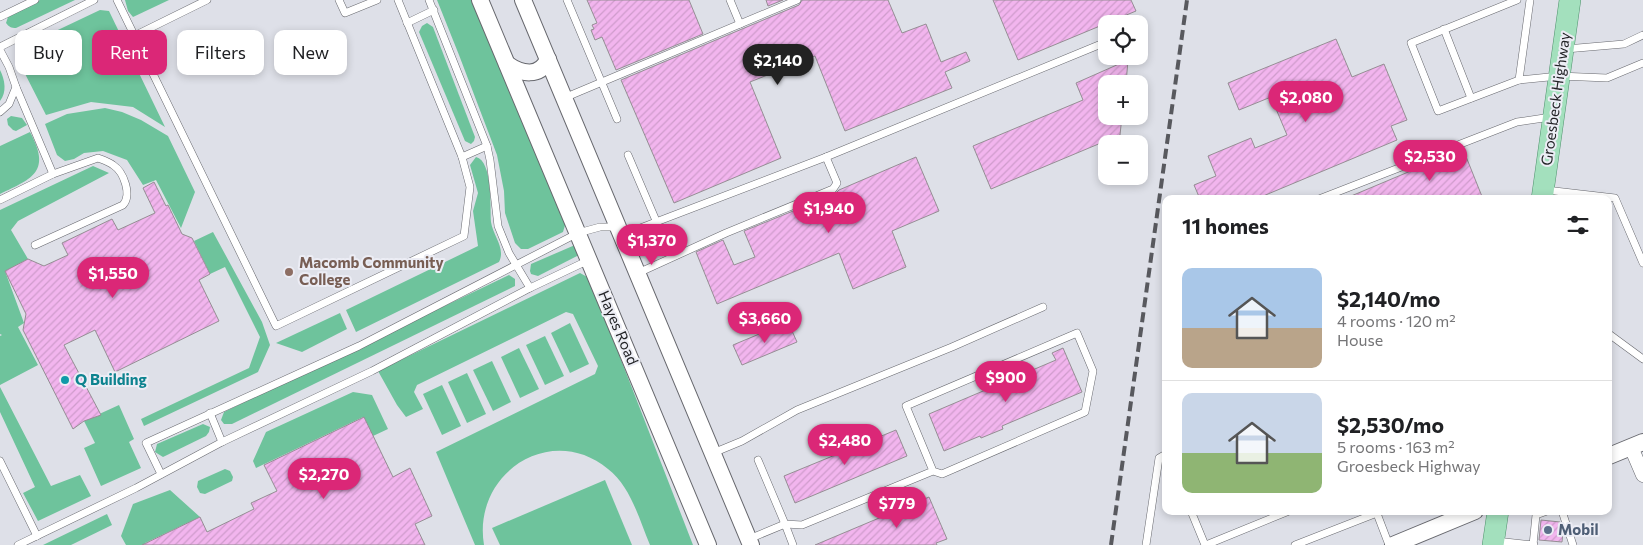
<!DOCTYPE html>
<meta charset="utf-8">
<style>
:root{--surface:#fff;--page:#f2f2f2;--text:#202124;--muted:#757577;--line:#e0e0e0;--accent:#db2777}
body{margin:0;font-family:Commissioner,sans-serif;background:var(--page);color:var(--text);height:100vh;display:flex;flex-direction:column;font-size:19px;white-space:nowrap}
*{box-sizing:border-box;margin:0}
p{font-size:16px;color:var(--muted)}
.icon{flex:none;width:28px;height:28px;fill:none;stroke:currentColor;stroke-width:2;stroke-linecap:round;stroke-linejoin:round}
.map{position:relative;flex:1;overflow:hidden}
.panel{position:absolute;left:1162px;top:195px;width:450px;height:320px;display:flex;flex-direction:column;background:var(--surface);border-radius:10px;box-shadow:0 2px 8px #0003}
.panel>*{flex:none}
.hud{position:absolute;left:15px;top:30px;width:475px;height:45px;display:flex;gap:10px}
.fabs{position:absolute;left:1098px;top:15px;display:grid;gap:10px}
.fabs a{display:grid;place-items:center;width:50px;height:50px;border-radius:10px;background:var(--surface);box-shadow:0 2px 8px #0003;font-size:25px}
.price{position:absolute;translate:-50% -42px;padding:0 11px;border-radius:18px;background:var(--accent);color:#fff;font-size:16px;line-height:32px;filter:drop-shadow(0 1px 2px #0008)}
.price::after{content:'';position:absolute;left:50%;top:30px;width:15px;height:11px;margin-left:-8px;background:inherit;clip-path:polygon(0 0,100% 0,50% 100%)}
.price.current{background:#222;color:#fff}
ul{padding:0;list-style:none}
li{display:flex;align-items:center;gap:15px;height:125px;padding:0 20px}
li+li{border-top:1px solid var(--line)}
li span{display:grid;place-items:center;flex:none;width:140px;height:100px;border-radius:10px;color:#555}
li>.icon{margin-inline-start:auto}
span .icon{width:60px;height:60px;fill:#fffc;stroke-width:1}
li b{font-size:21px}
h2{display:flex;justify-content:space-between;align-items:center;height:60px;padding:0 20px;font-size:21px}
.pill{padding:0 18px;border-radius:10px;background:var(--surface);box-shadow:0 2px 8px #0003;font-size:18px;line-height:45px}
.pill.current{background:var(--accent);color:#fff}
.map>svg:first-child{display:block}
</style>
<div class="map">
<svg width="1643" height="545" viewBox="0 0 1643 545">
<defs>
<pattern id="building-hatch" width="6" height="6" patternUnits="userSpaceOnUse" patternTransform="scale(1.25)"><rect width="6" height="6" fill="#f2b5ee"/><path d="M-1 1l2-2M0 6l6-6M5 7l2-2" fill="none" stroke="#cf9ccc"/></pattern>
</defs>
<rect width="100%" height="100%" fill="#dee0e8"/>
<g fill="#6ec39c">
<path d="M 40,0 L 75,0 L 16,28 C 11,28 9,27 6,23 L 9,14 Z"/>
<path d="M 125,0 L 169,0 L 133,17 L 128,11 Z"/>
<path d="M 437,0 L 473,0 L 566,222 L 563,232 L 528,249 L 521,249 L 515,243 L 505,213 L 504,191 L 497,155 L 459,55 Z"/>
<path d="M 100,10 L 109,11 L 165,127 L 133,107 L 91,102 L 46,115 L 18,60 L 22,47 Z"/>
<path d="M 427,23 L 433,27 L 475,137 L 474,141 L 471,144 L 465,141 L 419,32 L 422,26 Z"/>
<path d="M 0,70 C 5,80 7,92 0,101 Z"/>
<path d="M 105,108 L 122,112 L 141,120 L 168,136 L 195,192 L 181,228 L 156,180 L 143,185 L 127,160 L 103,151 L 84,153 L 74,159 L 65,161 L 57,155 L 45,124 L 67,114 Z"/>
<path d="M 11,116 L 22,118 L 27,125 L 16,131 L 13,130 L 8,125 L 7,119 Z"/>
<path d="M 30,132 C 51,171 34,178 0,194 L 0,146 Z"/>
<path d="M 476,157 C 493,161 490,208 491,222 C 493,236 506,248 499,262 L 356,332 L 346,310 L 478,246 L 473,211 L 478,193 L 470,165 Z"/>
<path d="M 93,166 L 109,173 L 18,221 L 11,230 L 28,259 L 5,271 L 24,323 L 18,327 L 38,365 L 0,385 L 0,336 L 2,335 L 0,334 L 0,210 Z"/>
<path d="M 213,232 L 262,322 L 270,345 L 258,372 L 144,426 L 141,419 L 249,368 L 260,337 L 225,267 L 210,274 L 194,241 Z"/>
<path d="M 575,245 L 579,255 L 538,276 L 531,274 L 530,271 L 531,264 Z"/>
<path d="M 580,273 L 589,278 L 592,285 L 693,545 L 650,545 C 639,519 631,487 608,469 C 551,422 472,473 484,545 L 475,545 L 436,452 L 595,374 L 598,366 L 573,314 L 566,312 L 417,385 L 414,392 L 423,409 L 406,417 L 397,405 L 378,371 Z"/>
<path d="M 509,275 L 515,279 L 515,286 L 232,424 L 224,424 L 221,420 L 224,412 Z"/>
<path d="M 340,313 L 347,329 L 302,352 L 276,343 Z"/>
<path d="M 570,323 L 589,364 L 570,373 L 551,333 Z"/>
<path d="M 545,336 L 564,376 L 545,385 L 526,345 Z"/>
<path d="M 519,348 L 539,389 L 520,398 L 501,357 Z"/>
<path d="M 492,361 L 511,402 L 493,411 L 473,370 Z"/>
<path d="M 467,373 L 486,414 L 467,423 L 448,382 Z"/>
<path d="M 442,385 L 461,426 L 442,435 L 423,394 Z"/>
<path d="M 0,387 L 51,486 L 80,475 L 91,496 L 38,521 L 23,493 L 35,487 L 0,412 Z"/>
<path d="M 353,392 L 372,395 L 388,429 L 373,436 L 363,417 L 256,468 L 253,461 L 266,432 Z"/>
<path d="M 119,405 L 134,439 L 129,442 L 141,468 L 101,486 L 84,448 L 95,443 L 84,421 Z"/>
<path d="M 203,424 L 210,427 L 209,432 L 206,436 L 163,457 L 155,452 L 157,444 Z"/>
<path d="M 225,469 L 230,471 L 233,477 L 232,481 L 205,494 L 200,493 L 197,487 L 198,481 Z"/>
<path d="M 605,480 L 632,545 L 500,545 L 492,528 Z"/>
<path d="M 170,490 L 200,517 L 145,543 L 145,545 L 126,545 L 121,536 L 133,504 Z"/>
<path d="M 107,514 L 112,525 L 71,545 L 43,545 Z"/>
</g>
<g fill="url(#building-hatch)" stroke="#958e94">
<path d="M 587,0 L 689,0 L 703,34 L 616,70 L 602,37 L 595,40 L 591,30 L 594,29 L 592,25 L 597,23 Z"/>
<path d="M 766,0 L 783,0 L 768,6 Z"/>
<path d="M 802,0 L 888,0 L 902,33 L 926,24 L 941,62 L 966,52 L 970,61 L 945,72 L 952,88 L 845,131 L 815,56 L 750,82 L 781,158 L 674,203 L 621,80 L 799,5 Z"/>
<path d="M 993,0 L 1131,0 L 1136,11 L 1018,60 Z"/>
<path d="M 1336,39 L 1352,77 L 1384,64 L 1407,120 L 1391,126 L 1397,140 L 1256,199 L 1200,199 L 1194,185 L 1216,176 L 1208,156 L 1251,138 L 1255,148 L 1287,135 L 1271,97 L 1239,110 L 1228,83 Z"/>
<path d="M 1128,60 L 1126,84 L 1106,84 L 1106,116 L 1122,116 L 1120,135 L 991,189 L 973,146 L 1083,100 L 1076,83 Z"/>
<path d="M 1463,149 L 1483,199 L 1344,199 Z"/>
<path d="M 916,157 L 939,211 L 892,231 L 906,267 L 853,289 L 839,253 L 717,304 L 696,252 L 723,240 L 734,265 L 755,257 L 744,231 L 835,194 L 839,190 Z"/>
<path d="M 154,182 L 166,206 L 168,205 L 182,234 L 192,238 L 210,274 L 199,280 L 219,321 L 115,372 L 95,330 L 64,345 L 101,415 L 84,421 L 73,429 L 23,330 L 26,314 L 5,271 L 28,259 L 44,266 L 68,255 L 62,243 L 112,219 L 118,230 L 155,213 L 143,188 Z"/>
<path d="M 788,322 L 797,342 L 742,365 L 733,345 Z"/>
<path d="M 1063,348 L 1082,392 L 1002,426 L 1003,429 L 981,438 L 980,436 L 944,451 L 929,414 L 1056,360 L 1052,353 Z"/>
<path d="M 364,417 L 393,477 L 410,468 L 432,516 L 415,524 L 425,545 L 142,545 L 200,517 L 207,532 L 254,509 L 251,503 L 277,491 L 264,465 Z"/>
<path d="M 896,430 L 907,456 L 795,503 L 784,476 Z"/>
<path d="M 929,497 L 947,539 L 936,543 L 937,545 L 815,545 Z"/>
<path d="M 1541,520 L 1560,522 L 1563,532 L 1562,542 L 1539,540 Z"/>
</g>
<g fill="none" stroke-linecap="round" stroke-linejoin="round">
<g stroke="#67686e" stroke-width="8">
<g id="service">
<path d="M 117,0 L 276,326 L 464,236 L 470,187 L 462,157 L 487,146"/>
<path d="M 339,0 L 345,13 L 377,0"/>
<path d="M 398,0 L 462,157"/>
<path d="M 429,0 L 487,146 L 490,160 L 498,226 L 509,253 L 530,288"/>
<path d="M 567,0 L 617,119"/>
<path d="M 730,0 L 740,24"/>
<path d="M 1517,0 L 1411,43 L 1438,111 L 1519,80 L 1559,76 L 1607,78 L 1643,63"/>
<path d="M 0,17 L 35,0"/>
<path d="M 407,23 L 434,10"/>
<path d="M 1444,29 L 1471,98"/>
<path d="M 134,36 L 207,0"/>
<path d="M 0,47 L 94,0"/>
<path d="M 1566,49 L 1624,44 L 1643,35"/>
<path d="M 0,50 L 9,67 L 16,87 L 9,104 L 0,112"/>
<path d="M 1519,80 L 1530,0"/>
<path d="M 564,98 L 797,0"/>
<path d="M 628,155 L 657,223"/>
<path d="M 1546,190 L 1615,198 L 1643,263"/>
<path d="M 1319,199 L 1517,122 L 1551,117"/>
<path d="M 0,200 L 53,174 L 16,87"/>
<path d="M 622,235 L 826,157 L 1106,42"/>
<path d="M 35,245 L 123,205 C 132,195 124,172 113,165 C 109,162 103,160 98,158 L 53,174"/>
<path d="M 638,273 L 726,233 L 833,189 L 837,183 L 826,157"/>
<path d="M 1609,334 L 1643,359"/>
<path d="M 210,413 L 222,442"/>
<path d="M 713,453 L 742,441 L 797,410 L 952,347 L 1043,307"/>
<path d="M 758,460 L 785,524 L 802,525 L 933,471 L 942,474 L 1085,412 L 1093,371 L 1077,333 L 906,406 L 933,471"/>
<path d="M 0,461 L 37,536"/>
<path d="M 161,474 L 146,443 L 359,346 L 578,233 L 600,227 L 616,227"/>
<path d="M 1191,511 L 1205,545"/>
<path d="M 1376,511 L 1389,545"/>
<path d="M 1562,511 L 1573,545"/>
<path d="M 749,539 L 785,524 L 793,545"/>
<path d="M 1496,541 L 1534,545"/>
<path d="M 18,545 L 136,488 L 222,442 L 372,371 L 530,288 L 589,260"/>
<path d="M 1146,545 L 1159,458 L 1166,454"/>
<path d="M 1206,545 L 1289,511"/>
<path d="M 1295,545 L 1382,511"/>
<path d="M 1533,545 L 1536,515 L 1547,511"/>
</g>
</g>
<g stroke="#67686e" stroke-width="15">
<path id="minor" d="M 1631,447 L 1643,475"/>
</g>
<g stroke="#67686e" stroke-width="18">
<g id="tertiary">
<path d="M 480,0 L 708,545"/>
<path d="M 523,0 L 751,545"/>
<path d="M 507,64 C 521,74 540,78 548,59"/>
<path d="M 1609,456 L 1643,442"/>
<path d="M 1393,545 L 1475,511"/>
</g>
</g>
<g stroke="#4e916c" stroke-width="22">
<g id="primary">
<path d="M 1542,199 L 1570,0"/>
<path d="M 1493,545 L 1498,511"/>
</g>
</g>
<use href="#service" stroke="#fff" stroke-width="7"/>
<use href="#minor" stroke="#fff" stroke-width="14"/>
<use href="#tertiary" stroke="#fff" stroke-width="16"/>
<use href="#primary" stroke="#a3e0bd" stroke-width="21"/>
<path stroke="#58595e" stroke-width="4" stroke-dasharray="10 5" stroke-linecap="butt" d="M 1111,545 L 1187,0"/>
</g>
<circle fill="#8d6e63" stroke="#ecedf5" stroke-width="2" cx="289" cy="272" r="5"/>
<circle fill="#0f9aa8" stroke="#ecedf5" stroke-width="2" cx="65" cy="380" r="5"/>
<circle fill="#5c6f8a" stroke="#ecedf5" stroke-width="2" cx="1548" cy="530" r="5"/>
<g text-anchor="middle" stroke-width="4" stroke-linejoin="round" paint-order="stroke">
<g font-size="15" fill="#232427" stroke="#ecedf5">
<text transform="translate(1556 99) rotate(-82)" y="5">Groesbeck Highway</text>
<text transform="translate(618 328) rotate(67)" y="5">Hayes Road</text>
</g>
<g font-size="15" font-weight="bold" fill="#785e54" stroke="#ecedf5" text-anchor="start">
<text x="299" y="268">Macomb Community<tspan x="299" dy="17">College</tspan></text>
</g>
<g font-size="15" font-weight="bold" fill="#0d838f" stroke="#ecedf5" text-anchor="start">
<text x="75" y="385">Q Building</text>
</g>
<g font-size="15" font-weight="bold" fill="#4e5e75" stroke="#ecedf5" text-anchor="start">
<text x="1558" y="535">Mobil</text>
</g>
</g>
</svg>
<div class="fabs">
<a><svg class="icon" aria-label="locate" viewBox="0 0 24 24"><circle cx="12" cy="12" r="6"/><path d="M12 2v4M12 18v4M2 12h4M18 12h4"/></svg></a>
<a>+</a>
<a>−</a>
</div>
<b class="price current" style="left:778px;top:86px">$2,140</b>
<b class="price" style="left:1306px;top:123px">$2,080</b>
<b class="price" style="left:1430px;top:182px">$2,530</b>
<b class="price" style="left:829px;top:234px">$1,940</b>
<b class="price" style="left:652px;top:266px">$1,370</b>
<b class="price" style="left:113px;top:299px">$1,550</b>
<b class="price" style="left:765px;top:344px">$3,660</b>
<b class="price" style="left:1006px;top:403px">$900</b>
<b class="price" style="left:845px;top:466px">$2,480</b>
<b class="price" style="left:324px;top:500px">$2,270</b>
<b class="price" style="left:897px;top:529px">$779</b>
<div class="hud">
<a class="pill">Buy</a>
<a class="pill current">Rent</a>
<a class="pill">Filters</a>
<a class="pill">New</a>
</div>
<section class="panel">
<h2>11 homes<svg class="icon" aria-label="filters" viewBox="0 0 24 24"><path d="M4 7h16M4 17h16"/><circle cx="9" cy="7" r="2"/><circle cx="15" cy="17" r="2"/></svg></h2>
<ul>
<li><span style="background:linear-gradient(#a9c7e8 60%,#b9a48a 0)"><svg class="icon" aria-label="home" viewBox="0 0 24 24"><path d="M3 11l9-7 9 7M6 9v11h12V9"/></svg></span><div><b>$2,140/mo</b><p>4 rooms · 120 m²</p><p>House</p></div></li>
<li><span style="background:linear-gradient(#c9d6e8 60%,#8fb573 0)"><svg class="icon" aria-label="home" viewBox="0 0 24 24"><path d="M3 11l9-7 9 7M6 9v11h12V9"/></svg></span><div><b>$2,530/mo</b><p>5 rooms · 163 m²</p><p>Groesbeck Highway</p></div></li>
</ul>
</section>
</div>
